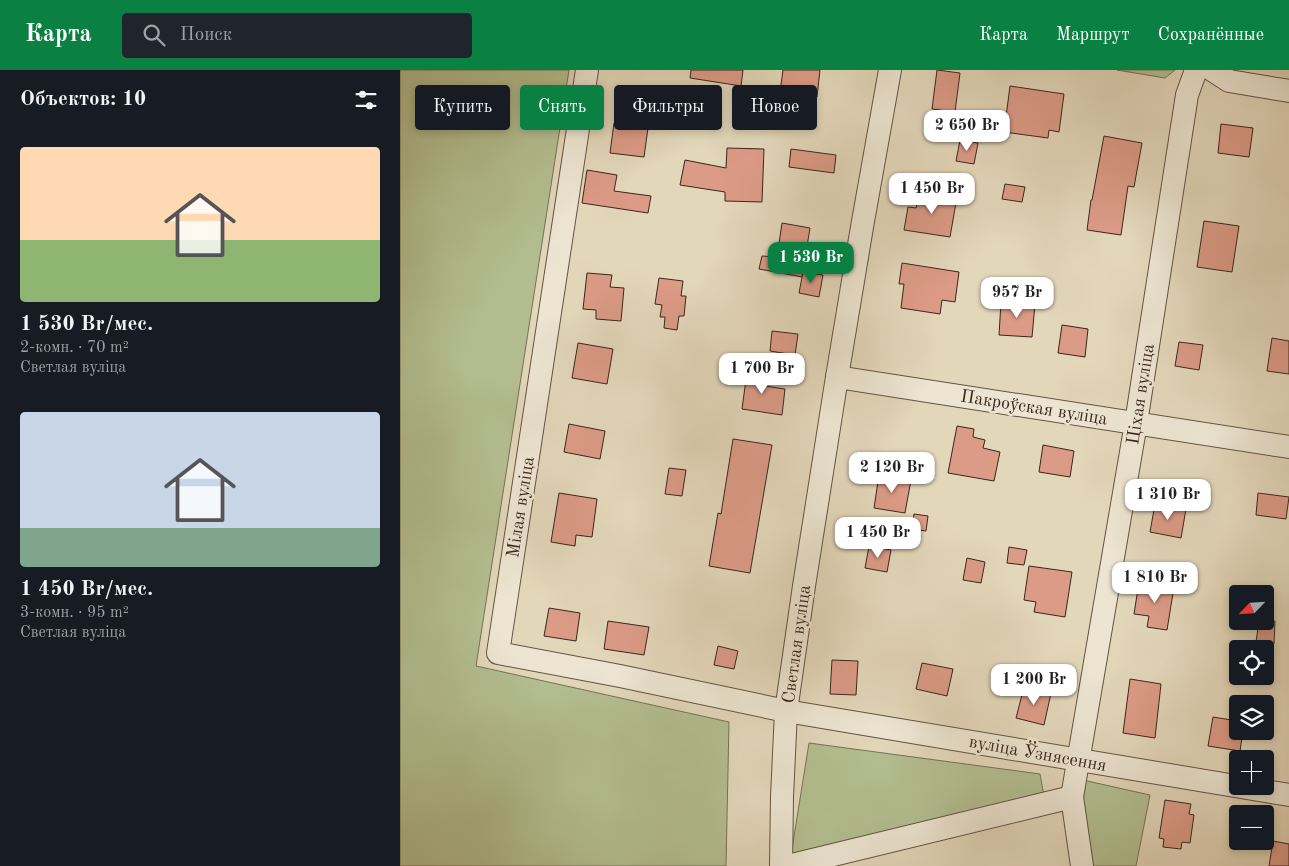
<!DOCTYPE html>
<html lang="ru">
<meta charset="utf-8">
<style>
:root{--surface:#171b24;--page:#20242c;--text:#f1f3f6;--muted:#9ea1a6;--accent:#0b8043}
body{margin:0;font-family:"Old Standard TT",serif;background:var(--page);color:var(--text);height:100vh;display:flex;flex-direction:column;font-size:19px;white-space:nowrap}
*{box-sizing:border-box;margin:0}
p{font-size:16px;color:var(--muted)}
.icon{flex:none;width:28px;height:28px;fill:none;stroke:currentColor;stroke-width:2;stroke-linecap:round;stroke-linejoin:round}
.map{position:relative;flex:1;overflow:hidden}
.details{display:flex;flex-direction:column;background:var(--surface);width:400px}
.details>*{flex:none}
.top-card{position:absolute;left:15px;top:15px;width:475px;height:45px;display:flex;gap:10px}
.needle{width:32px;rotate:245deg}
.buttons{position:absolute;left:829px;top:515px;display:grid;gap:10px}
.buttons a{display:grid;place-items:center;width:45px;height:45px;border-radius:5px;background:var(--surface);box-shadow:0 2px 8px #0003;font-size:25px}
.price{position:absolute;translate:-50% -42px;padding:0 11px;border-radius:10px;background:#fff;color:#222;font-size:16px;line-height:32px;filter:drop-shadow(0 1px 2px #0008)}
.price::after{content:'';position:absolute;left:50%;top:30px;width:15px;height:11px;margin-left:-8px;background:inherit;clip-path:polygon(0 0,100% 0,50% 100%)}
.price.selected{background:var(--accent);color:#fff}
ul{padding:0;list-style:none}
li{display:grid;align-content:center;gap:10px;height:265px;padding:0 20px}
li span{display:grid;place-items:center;height:155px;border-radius:5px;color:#555}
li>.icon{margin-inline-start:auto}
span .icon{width:90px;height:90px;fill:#fffc;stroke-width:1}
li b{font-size:21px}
h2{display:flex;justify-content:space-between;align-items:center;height:60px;padding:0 20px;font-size:21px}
.chip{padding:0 18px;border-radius:5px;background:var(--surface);box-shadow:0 2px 8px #0003;font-size:18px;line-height:45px}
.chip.selected{background:var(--accent);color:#fff}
header{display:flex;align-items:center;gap:30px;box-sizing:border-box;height:70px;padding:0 25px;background:var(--accent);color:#fff}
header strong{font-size:24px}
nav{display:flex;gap:28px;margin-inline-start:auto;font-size:18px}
.search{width:350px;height:45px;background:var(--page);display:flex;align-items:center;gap:12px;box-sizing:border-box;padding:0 18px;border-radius:5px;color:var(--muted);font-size:19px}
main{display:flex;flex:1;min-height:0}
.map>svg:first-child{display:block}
</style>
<header>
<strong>Карта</strong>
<div class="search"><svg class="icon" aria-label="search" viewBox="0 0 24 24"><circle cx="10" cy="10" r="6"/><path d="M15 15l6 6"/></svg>Поиск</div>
<nav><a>Карта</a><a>Маршрут</a><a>Сохранённые</a></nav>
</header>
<main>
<section class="details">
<h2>Объектов: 10<svg class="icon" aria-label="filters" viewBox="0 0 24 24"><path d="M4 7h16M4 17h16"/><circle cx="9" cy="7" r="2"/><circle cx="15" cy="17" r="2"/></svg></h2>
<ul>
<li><span style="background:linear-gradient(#ffd9b3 60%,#8fb573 0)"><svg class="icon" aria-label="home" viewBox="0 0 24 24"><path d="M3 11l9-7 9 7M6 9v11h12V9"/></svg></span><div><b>1 530 Br/мес.</b><p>2-комн. · 70 m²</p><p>Светлая вуліца</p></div></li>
<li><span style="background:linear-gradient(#c9d6e8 75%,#7fa58c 0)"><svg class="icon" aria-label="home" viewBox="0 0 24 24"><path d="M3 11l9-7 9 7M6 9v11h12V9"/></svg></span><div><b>1 450 Br/мес.</b><p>3-комн. · 95 m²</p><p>Светлая вуліца</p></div></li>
</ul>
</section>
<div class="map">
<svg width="889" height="796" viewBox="0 0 889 796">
<rect width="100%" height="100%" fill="#e3d7ba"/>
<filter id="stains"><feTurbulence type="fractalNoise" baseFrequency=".004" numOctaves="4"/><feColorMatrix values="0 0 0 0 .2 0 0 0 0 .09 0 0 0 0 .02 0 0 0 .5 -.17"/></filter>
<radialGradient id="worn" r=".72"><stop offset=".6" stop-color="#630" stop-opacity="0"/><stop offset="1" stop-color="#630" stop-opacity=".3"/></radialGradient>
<g fill="#b3be90" stroke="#767256">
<path d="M 0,0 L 169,0 L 76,596 L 329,652 L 326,796 L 0,796 Z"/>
<path d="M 717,0 L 775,0 L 765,8 Z"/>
<path d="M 409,673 L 640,704 L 644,726 L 391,785 Z"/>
<path d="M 683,710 L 750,725 L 736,796 L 690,796 L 680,737 Z"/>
</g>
<g fill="#dc9b87" stroke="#3a251c">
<path d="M 291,0 L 343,0 L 341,16 L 290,8 Z"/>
<path d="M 383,0 L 420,0 L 417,27 L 380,22 Z"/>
<path d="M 537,0 L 560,3 L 555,42 L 532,39 Z"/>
<path d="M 610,16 L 664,24 L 659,62 L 649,60 L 648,68 L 604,62 Z"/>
<path d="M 214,53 L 248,58 L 244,87 L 210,83 Z"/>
<path d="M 821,54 L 853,58 L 849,87 L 818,83 Z"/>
<path d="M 704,66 L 742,73 L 734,117 L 728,116 L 721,165 L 687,160 L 691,130 L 692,130 Z"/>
<path d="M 560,70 L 578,73 L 574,94 L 556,91 Z"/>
<path d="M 327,78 L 364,79 L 362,132 L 325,131 L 325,122 L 280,115 L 285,90 L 326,98 Z"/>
<path d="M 391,79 L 436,85 L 434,103 L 389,97 Z"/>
<path d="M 187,100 L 217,105 L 214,121 L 251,126 L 248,143 L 182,133 Z"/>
<path d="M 605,114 L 625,117 L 622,132 L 602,129 Z"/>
<path d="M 523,122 L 557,127 L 550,167 L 504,160 L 508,137 L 516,138 L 518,130 L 521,131 Z"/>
<path d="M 804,151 L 839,156 L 832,202 L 797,197 Z"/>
<path d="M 382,153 L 410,158 L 402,207 L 359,199 L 362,186 L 377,187 Z"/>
<path d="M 502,193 L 559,202 L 555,232 L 542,230 L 540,244 L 501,238 L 504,214 L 499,214 Z"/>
<path d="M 403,202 L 423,205 L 419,227 L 399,223 Z"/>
<path d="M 187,203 L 212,205 L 210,217 L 224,218 L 221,251 L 196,249 L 196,240 L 183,239 Z"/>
<path d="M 259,208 L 283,211 L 281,226 L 286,226 L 284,246 L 279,246 L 277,260 L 264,258 L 265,247 L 260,247 L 262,235 L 255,234 Z"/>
<path d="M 601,232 L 635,234 L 632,267 L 599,265 Z"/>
<path d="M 662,255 L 688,259 L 685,287 L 658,283 Z"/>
<path d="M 372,261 L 398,264 L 395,285 L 370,281 Z"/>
<path d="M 872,268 L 889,271 L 889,304 L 867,301 Z"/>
<path d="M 779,272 L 803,275 L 799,300 L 775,296 Z"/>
<path d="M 178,273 L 213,279 L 207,314 L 172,308 Z"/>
<path d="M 347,302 L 366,304 L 365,316 L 385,319 L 382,345 L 342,339 Z"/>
<path d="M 169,354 L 205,361 L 200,389 L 164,382 Z"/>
<path d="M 557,356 L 574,359 L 573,367 L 585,370 L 583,378 L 600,382 L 594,411 L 548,403 Z"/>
<path d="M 333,369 L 372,375 L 350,503 L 309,496 L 318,443 L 321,444 Z"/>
<path d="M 643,375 L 674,381 L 670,407 L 639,402 Z"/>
<path d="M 269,398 L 286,400 L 282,426 L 265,424 Z"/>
<path d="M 479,405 L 511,410 L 505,443 L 474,438 Z"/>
<path d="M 159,423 L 197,429 L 192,467 L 176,465 L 175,476 L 151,472 Z"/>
<path d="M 858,423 L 889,427 L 886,449 L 856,445 Z"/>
<path d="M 755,434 L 786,439 L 781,468 L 750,462 Z"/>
<path d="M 514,444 L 528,446 L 526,461 L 512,459 Z"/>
<path d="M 469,476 L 491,480 L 487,502 L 465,498 Z"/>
<path d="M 609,477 L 627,480 L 624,495 L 607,493 Z"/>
<path d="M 567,488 L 585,492 L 581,513 L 563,510 Z"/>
<path d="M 629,496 L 672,502 L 665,547 L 634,542 L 636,532 L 624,530 Z"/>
<path d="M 739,512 L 774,517 L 767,560 L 747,557 L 749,546 L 734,544 Z"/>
<path d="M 149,538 L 180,543 L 176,571 L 144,566 Z"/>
<path d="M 208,551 L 249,557 L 244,585 L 204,579 Z"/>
<path d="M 859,551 L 875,551 L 874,574 L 856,572 Z"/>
<path d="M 318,576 L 338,581 L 334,599 L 314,595 Z"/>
<path d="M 432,590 L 458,591 L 456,625 L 430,624 Z"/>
<path d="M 522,593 L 553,599 L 547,626 L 516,619 Z"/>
<path d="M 730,609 L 761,614 L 755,668 L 723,663 Z"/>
<path d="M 624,617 L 651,623 L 644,655 L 616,648 Z"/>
<path d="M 813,647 L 838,651 L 838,661 L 843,661 L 840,681 L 808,676 Z"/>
<path d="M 765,730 L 791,734 L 789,744 L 794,745 L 790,773 L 782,772 L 781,779 L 763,777 L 764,769 L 759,768 Z"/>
<path d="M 873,771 L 889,774 L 889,796 L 869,796 Z"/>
</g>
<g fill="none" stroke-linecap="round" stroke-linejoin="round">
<g stroke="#645244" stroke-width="24">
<g id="minor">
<path d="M 187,0 L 98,583 L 220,606 L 386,641 L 889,725"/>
<path d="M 812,0 L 829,11 L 889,21"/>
<path d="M 437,307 L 889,377"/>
<path d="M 381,796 L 382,727 L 386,641 L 404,516 L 437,307 L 462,157 L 490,0"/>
<path d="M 388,796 L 672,727"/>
<path d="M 682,796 L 672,727 L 736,353 L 787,25 L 796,0"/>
</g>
</g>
<use href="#minor" stroke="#ede5d2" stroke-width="22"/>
</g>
<g text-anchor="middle" stroke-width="5" stroke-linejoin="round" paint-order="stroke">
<g font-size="18" fill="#3a251c" stroke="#ede5d2">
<text transform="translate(740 324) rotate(-81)" y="6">Ціхая вуліца</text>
<text transform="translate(634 337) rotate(9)" y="6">Пакроўская вуліца</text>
<text transform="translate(120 437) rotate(-81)" y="6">Мілая вуліца</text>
<text transform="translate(396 574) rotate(-82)" y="6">Светлая вуліца</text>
<text transform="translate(638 683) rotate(10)" y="6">вуліца Ўзнясення</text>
</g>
</g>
<rect width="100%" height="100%" filter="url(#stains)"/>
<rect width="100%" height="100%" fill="url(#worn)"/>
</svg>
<div class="buttons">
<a><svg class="needle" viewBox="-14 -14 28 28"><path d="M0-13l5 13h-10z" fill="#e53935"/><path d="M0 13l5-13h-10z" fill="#9ea1a6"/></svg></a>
<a><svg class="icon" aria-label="locate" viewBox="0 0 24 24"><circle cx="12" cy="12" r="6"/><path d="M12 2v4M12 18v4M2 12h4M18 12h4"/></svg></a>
<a><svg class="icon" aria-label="layers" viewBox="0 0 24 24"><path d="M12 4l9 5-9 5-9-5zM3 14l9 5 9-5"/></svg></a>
<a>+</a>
<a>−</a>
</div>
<b class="price" style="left:567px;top:82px">2 650 Br</b>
<b class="price" style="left:532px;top:145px">1 450 Br</b>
<b class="price selected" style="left:411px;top:214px">1 530 Br</b>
<b class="price" style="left:617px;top:249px">957 Br</b>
<b class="price" style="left:362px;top:325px">1 700 Br</b>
<b class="price" style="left:492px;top:424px">2 120 Br</b>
<b class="price" style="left:768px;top:451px">1 310 Br</b>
<b class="price" style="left:478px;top:489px">1 450 Br</b>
<b class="price" style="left:755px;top:534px">1 810 Br</b>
<b class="price" style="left:634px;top:636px">1 200 Br</b>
<div class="top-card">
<a class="chip">Купить</a>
<a class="chip selected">Снять</a>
<a class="chip">Фильтры</a>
<a class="chip">Новое</a>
</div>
</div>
</main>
